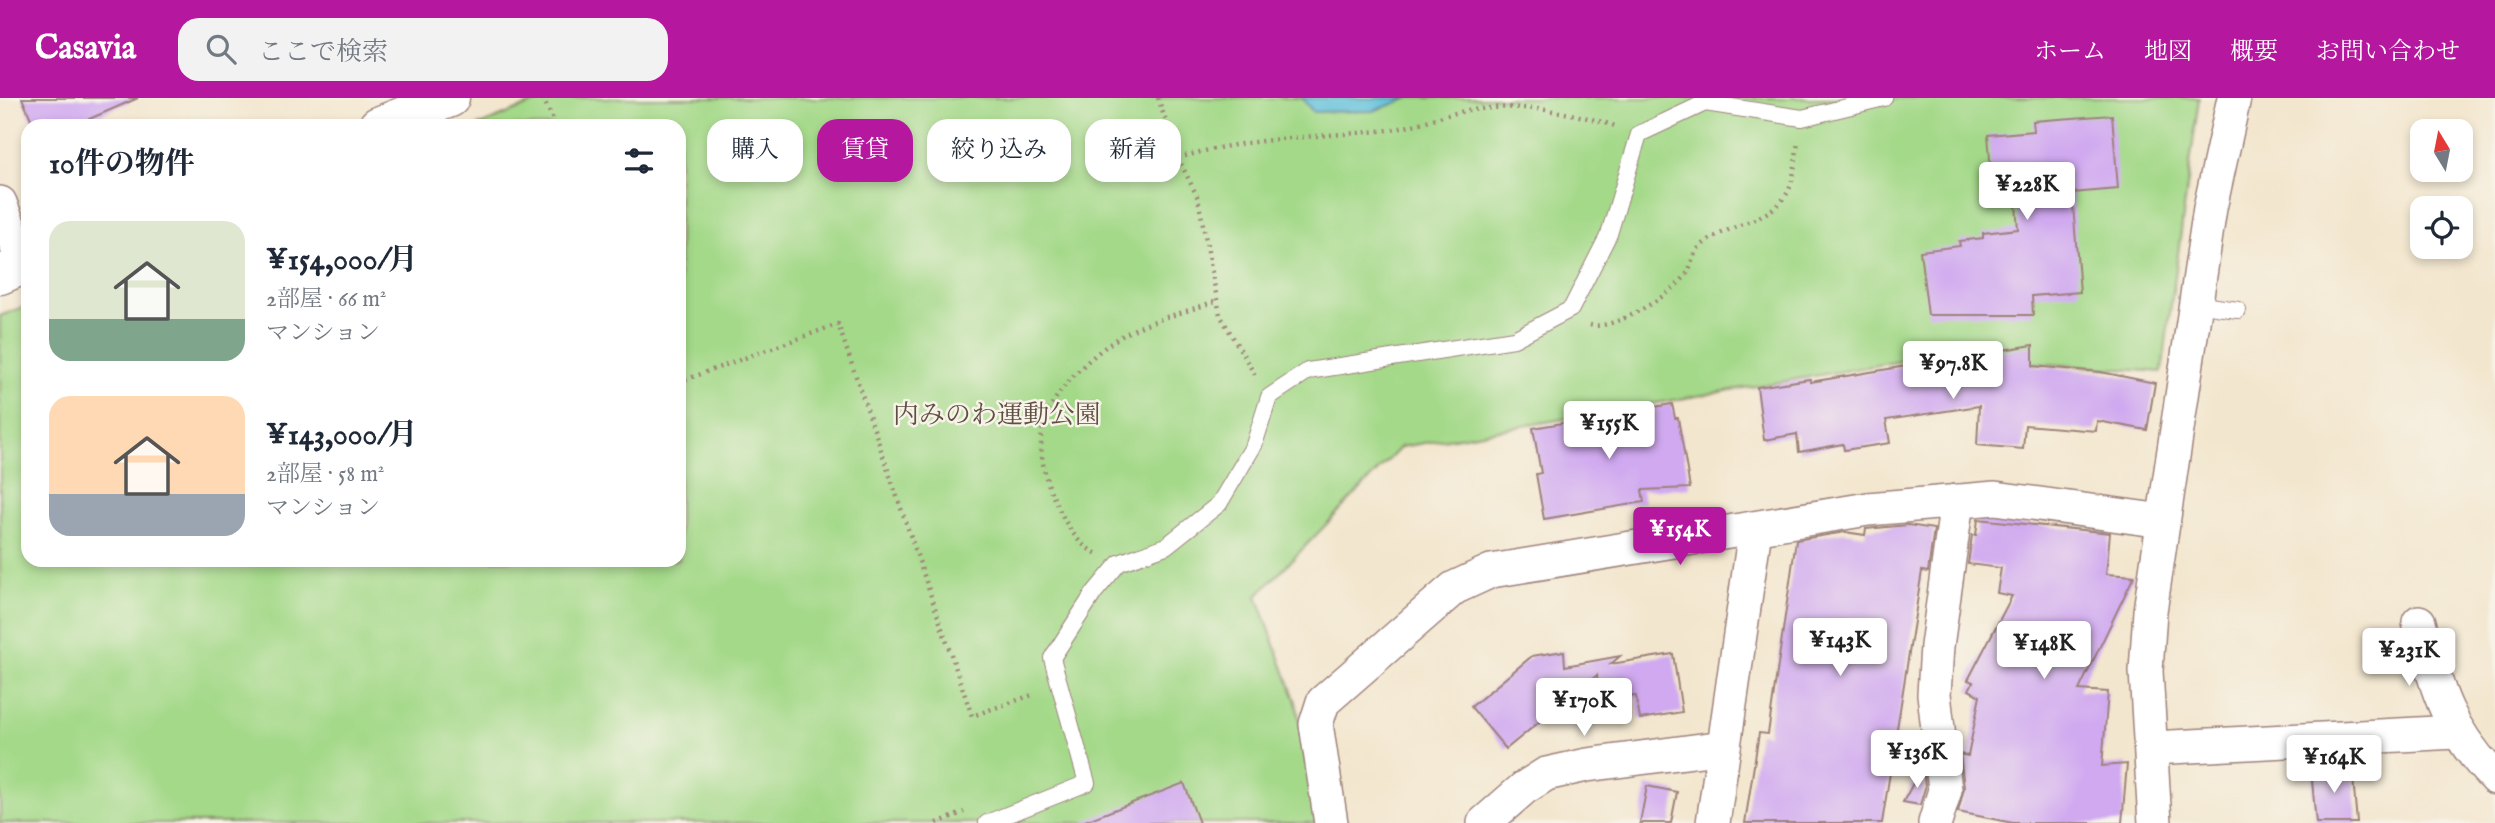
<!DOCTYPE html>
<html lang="ja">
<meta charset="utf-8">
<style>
:root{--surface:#fff;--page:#f2f2f3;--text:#1f2937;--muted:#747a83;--accent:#b5179e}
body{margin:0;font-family:"IM FELL English","Noto Serif JP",serif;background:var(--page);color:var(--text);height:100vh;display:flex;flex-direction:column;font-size:26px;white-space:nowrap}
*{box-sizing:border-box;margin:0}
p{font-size:23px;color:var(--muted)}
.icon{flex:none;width:38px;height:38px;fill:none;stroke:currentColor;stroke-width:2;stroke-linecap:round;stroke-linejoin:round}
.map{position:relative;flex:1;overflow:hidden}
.sheet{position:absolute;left:21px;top:21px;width:665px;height:448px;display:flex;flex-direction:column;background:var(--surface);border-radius:21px;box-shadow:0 4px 10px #0003}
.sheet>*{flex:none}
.top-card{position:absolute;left:707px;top:21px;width:665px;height:63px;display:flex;gap:14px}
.needle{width:46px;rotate:350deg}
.fabs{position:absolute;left:2410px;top:21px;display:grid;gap:14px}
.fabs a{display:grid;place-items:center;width:63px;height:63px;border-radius:14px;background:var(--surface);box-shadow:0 4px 10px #0003;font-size:35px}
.price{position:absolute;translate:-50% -60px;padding:0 16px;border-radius:7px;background:#fff;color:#222;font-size:23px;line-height:46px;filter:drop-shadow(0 2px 4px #0008)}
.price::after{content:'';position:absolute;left:50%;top:42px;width:21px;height:16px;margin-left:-10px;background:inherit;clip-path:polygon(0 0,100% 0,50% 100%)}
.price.on{background:var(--accent);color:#fff}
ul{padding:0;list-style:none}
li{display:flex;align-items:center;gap:21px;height:175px;padding:0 28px}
li span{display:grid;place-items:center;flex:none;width:196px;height:140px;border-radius:21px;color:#555}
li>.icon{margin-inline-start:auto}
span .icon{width:84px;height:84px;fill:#fffc;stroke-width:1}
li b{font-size:30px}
h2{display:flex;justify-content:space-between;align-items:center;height:84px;padding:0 28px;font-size:30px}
.chip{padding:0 24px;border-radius:21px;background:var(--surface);box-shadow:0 4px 10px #0003;font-size:24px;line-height:63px}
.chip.on{background:var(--accent);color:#fff}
header{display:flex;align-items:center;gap:42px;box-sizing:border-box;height:98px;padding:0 35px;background:var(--accent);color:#fff}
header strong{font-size:33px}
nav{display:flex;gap:38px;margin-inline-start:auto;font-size:24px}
.search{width:490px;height:63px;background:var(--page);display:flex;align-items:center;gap:18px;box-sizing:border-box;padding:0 24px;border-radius:21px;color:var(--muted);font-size:26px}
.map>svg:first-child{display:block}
</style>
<header>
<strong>Casavia</strong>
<div class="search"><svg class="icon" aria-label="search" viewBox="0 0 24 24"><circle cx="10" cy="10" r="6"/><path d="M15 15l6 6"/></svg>ここで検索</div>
<nav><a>ホーム</a><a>地図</a><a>概要</a><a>お問い合わせ</a></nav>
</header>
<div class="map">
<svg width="2495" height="725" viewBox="0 0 2495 725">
<rect width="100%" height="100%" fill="#f7f3e8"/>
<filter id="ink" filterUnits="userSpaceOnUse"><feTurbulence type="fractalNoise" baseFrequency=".0143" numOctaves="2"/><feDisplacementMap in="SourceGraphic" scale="14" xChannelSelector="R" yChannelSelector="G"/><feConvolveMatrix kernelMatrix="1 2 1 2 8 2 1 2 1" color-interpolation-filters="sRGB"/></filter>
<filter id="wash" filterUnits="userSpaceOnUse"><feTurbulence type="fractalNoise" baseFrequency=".00686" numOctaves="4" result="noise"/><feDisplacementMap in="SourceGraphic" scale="28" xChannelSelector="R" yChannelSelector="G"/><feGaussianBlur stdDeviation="1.57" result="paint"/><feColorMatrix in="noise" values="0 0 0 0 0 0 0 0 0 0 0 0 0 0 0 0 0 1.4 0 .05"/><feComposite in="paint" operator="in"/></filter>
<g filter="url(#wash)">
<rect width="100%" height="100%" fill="#f3e6ce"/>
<path fill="#a4d989" stroke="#777c5a" stroke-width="2" d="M 547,0 L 2199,0 L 2162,274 L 1930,258 L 1401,349 L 1257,498 L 1296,604 L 1317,725 L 0,725 L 0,218 L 28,207 L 28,462 L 679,462 L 679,28 L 477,28 Z"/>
<path fill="#5dc0dc" stroke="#547084" stroke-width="2" d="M 1302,0 L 1410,0 L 1373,13 L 1313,14 Z"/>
<g id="blocks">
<g fill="#d0a9f0">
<path d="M 22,0 L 138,0 L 73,28 L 34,28 Z"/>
<path d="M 2112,17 L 2118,91 L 2072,95 L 2080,194 L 2032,198 L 2033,217 L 1928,217 L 1920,153 L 1960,148 L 1959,143 L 1983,140 L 1983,135 L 2018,131 L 2013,71 L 1991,73 L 1988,37 L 2034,33 L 2033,23 Z"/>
<path d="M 2033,247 L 2033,268 L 2101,274 L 2155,285 L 2147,332 L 2097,323 L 2096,333 L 2025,327 L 2023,351 L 1977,347 L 1979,308 L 1886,322 L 1890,345 L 1844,352 L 1843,346 L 1799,354 L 1797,336 L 1764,342 L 1757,289 L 1810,281 L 1810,284 Z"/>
<path d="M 1672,306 L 1675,320 L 1678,320 L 1690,390 L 1642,392 L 1644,404 L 1544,421 L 1536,376 L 1541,375 L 1533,330 Z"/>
<path d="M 1978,421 L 2110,435 L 2106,476 L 2134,478 L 2079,592 L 2108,594 L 2102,668 L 2127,666 L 2122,725 L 2013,725 L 1958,714 L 1964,690 L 1960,656 L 1968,658 L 1980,598 L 1969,592 L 1973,584 L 1968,582 L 2012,498 L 1997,495 L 2001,470 L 1968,466 L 1972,437 L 1976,437 Z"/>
<path d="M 1908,427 L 1934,431 L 1928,474 L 1922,473 L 1882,725 L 1745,725 L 1759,635 L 1768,636 L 1796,442 L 1845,434 L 1865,437 L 1866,431 Z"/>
<path d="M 1564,553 L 1565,568 L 1620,558 L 1611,566 L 1673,556 L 1682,614 L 1640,621 L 1636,598 L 1601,601 L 1597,577 L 1506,651 L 1471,609 L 1532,558 Z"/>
<path d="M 1923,667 L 1925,690 L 1920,707 L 1903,704 Z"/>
<path d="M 2352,668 L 2357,725 L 2316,725 L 2311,672 Z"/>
<path d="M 1184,685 L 1199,725 L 1086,725 L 1085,723 Z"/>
<path d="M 1647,688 L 1677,694 L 1671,725 L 1640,725 Z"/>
</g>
</g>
</g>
<g filter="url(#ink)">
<use href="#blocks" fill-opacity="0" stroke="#9e827c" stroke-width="2"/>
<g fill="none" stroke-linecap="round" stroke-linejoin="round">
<g stroke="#9e827c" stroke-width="18">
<g id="lane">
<path d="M 2195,206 L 2238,212"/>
<path d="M 987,725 L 1087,685 L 1052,560 L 1094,495 L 1119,465 L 1166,448 L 1219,406 L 1254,347 L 1269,299 L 1308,273 L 1514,241 L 1571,211 L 1609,136 L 1639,36 L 1705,5 L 1802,20 L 1884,0"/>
</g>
</g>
<g stroke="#9e827c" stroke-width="36">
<g id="street">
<path d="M 0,105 L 24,167"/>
<path d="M 2419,524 C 2437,591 2445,628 2495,680"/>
<path d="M 2152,650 L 2456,634"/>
<path d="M 1331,725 L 1316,626 L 1323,604 L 1454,490 L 1491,473 L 1868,411 L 1995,400 L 2163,423"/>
<path d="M 1484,725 L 1524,690 L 1546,676 L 1587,667 L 1724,649"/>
<path d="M 1713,725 L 1755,432"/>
<path d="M 1935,725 L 1945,692 L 1934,596 L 1937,548 L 1957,403"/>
<path d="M 2155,725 L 2146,573 L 2150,513 L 2210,110 L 2234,0"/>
</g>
</g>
<g stroke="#9e827c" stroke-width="41">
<g id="secondary">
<path d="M 378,28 L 450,0"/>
<path d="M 0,177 L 28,165"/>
</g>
</g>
<g stroke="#9e827c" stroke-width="4.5" stroke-dasharray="2 5" stroke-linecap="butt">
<path d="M 543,0 L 556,28"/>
<path d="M 1158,0 L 1178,60 L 1198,100 L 1220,217 L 1255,277"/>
<path d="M 1178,60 C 1253,38 1313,40 1389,32 C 1412,29 1430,21 1451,16 C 1504,3 1564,11 1615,28"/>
<path d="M 1590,227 C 1614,233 1672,196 1686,177 C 1692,168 1691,157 1700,149 C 1723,127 1768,125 1786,97 C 1795,83 1795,61 1798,45"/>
<path d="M 679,284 L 838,226 L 972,618 L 1035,596"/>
<path d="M 1096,455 C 1074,446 1061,416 1052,396 C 1044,378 1038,349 1043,328 C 1054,287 1107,240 1147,226 C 1170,217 1194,212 1217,202"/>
<path d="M 937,725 L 964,714"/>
</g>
<use href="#lane" stroke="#fff" stroke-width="16"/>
<use href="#street" stroke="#fff" stroke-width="33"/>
<use href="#secondary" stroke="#fff" stroke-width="38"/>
</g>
</g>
<g text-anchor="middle" stroke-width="5" stroke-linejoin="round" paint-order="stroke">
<g font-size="26" fill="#604e42" stroke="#f7f3e8">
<text x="997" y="325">内みのわ運動公園</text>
</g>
</g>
</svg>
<div class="fabs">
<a><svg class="needle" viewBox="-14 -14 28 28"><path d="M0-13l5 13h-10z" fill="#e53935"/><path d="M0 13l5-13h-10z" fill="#747a83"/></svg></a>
<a><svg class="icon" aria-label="locate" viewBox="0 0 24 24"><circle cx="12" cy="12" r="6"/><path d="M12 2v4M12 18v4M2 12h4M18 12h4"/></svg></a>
</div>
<b class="price" style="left:2027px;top:124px">¥228K</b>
<b class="price" style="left:1953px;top:303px">¥97.8K</b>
<b class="price" style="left:1609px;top:363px">¥155K</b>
<b class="price on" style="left:1680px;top:469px">¥154K</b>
<b class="price" style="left:1840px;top:580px">¥143K</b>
<b class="price" style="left:2044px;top:583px">¥148K</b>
<b class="price" style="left:2409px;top:590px">¥231K</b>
<b class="price" style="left:1584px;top:640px">¥170K</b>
<b class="price" style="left:1917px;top:692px">¥136K</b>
<b class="price" style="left:2334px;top:697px">¥164K</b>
<div class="top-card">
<a class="chip">購入</a>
<a class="chip on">賃貸</a>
<a class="chip">絞り込み</a>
<a class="chip">新着</a>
</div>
<section class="sheet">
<h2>10件の物件<svg class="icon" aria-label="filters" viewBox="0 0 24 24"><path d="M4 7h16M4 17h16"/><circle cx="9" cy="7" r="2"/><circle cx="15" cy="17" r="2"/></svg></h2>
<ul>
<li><span style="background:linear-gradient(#dfe7d0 70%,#7fa58c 0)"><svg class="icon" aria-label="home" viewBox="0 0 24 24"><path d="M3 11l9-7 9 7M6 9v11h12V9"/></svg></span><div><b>¥154,000/月</b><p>2部屋 · 66 m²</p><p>マンション</p></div></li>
<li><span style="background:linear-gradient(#ffd9b3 70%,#9aa5b1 0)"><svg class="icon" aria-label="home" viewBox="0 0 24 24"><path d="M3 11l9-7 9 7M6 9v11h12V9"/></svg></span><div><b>¥143,000/月</b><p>2部屋 · 58 m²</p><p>マンション</p></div></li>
</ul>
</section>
</div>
